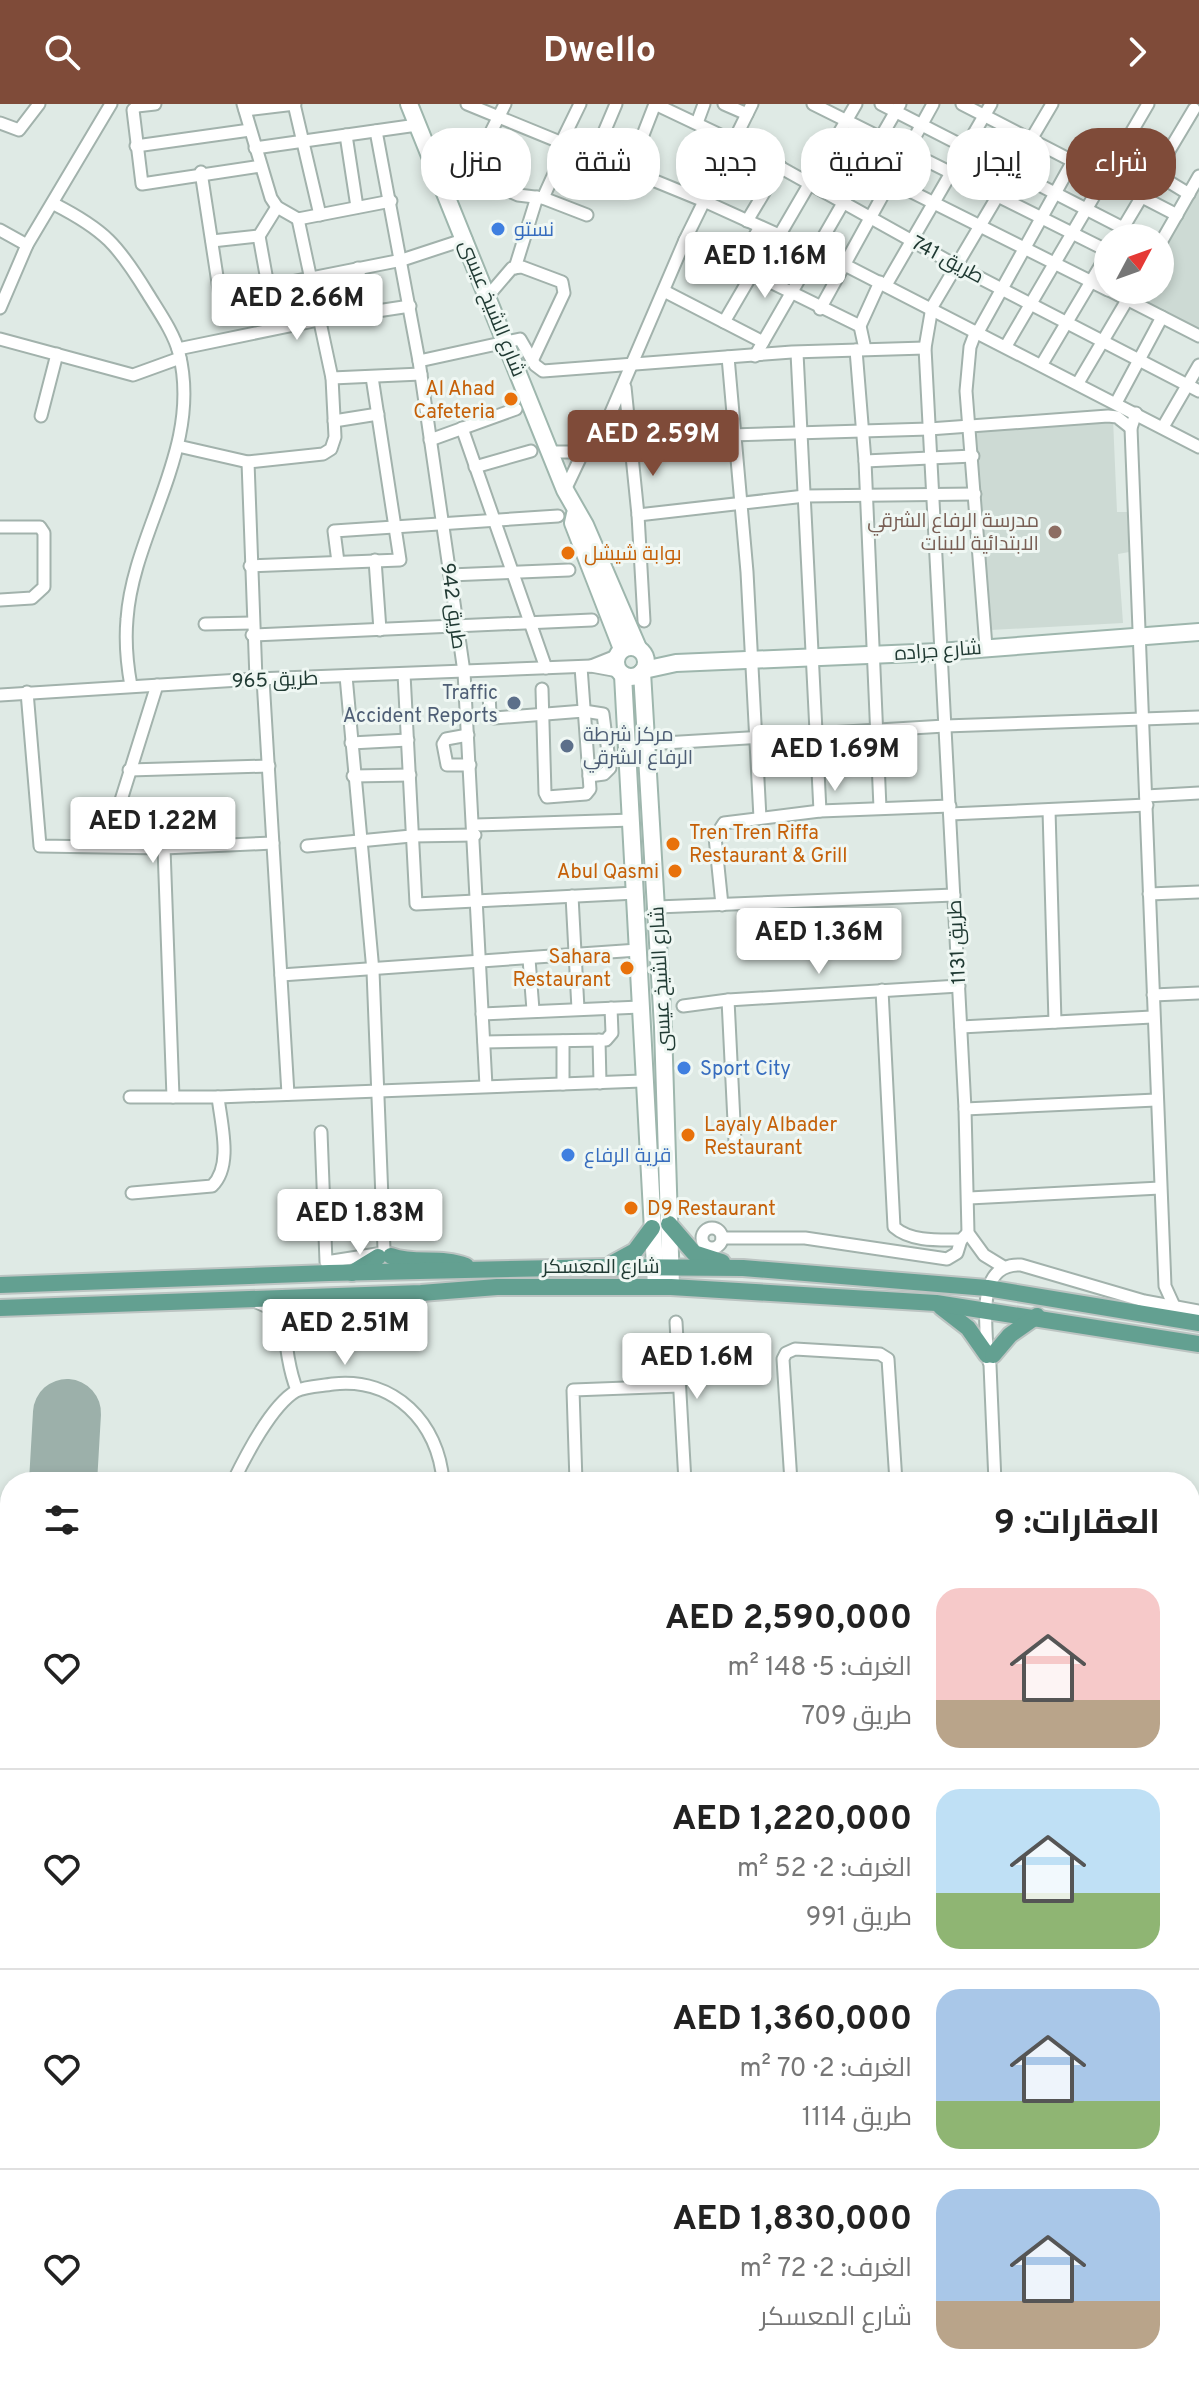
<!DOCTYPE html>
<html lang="ar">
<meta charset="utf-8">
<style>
:root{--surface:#fff;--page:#f2f2f2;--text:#222;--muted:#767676;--line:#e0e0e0;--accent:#7f4b39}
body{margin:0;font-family:Overpass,Cairo,sans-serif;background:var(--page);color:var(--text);direction:rtl;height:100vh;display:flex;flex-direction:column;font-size:30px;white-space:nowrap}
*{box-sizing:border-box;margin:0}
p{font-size:26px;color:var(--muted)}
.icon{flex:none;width:44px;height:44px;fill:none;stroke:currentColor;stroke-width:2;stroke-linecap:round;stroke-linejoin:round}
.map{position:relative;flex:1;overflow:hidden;direction:ltr}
.drawer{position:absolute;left:0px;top:1368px;width:1200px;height:914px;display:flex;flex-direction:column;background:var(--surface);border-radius:32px 32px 0 0;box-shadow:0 4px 12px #0003;direction:rtl}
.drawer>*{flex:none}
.top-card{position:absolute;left:24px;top:24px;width:1152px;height:72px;direction:rtl;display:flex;gap:16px}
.needle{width:52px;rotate:49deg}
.buttons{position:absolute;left:1094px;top:120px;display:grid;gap:16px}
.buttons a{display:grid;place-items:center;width:80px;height:80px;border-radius:50%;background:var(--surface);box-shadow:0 4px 12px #0003;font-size:40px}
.price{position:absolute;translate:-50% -68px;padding:0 18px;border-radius:8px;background:#fff;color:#222;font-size:26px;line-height:52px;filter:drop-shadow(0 2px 4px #0008)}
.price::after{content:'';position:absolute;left:50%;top:48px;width:24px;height:18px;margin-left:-12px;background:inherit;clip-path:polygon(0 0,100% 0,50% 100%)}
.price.selected{background:var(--accent);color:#fff}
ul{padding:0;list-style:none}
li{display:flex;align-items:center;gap:24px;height:200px;padding:0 40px}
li+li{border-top:2px solid var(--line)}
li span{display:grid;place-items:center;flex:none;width:224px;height:160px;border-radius:24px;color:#555}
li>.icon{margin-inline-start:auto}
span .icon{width:96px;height:96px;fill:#fffc;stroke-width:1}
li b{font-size:34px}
h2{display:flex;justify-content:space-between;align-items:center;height:96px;padding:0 40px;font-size:34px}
.chip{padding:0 28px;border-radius:32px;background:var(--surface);box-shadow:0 4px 12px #0003;font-size:28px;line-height:72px}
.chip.selected{background:var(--accent);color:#fff}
header{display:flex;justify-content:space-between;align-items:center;height:104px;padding:0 40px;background:var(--accent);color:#fff;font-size:36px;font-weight:700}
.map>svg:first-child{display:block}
</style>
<header><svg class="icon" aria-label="forward" viewBox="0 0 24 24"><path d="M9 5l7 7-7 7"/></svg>Dwello<svg class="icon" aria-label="search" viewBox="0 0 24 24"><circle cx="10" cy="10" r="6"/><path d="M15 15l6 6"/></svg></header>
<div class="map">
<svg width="1199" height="2281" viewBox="0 0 1199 2281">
<rect width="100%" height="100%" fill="#dfeae5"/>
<g fill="#cddad4">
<path d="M 1199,79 L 1199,230 L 1129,193 L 1134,186 L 1160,186 L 1160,143 Z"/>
<path d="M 1113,315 L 1117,408 L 1127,408 L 1129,448 L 1118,450 L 1123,519 L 990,526 L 976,326 Z"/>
</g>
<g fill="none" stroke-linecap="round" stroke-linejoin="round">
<path stroke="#9cb0aa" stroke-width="68" d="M 63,1378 L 67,1309"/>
<g stroke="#a2b2ac" stroke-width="15">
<g id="street">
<path d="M 155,0 L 137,2 L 133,6 L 142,80 L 261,62"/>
<path d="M 243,0 L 271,94 L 277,103 L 298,115"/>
<path d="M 294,0 L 320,111"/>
<path d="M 467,0 L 704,97 L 843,160 L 1199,343"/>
<path d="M 655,0 L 735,38 L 957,162 L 1199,287"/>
<path d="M 724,0 L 747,10"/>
<path d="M 813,0 L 1108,147"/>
<path d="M 881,0 L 1123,124"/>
<path d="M 962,0 L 1177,111"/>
<path d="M 245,6 L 295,0"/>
<path d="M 0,19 L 19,26 L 39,0"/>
<path d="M 697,19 L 704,0"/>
<path d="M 376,27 L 419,257 L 464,568 L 486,982"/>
<path d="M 346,31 L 357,103"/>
<path d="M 442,34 L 487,51 L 495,76 L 505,85 L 518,91 L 543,94 L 587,111"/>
<path d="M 561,39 L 580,0"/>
<path d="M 136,42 L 250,26"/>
<path d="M 255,44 L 417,21"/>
<path d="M 828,46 L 1108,186"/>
<path d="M 1120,48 L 1189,90"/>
<path d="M 487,51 L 489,32 L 505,0"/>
<path d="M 594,52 L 616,0"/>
<path d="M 629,67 L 655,0"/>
<path d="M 201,68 L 220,192 L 402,156 L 466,135"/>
<path d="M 458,85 L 505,85"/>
<path d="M 543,94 L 567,41"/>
<path d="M 54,100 C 105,126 118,141 148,190 C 159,208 174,229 179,249 C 203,344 133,427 127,515 C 125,537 127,560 131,582"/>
<path d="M 298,115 L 391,97"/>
<path d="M 747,117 L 780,62"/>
<path d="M 0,126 L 27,141"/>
<path d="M 259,132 L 277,103"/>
<path d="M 779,132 L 856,0"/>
<path d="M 1117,134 L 1194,5"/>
<path d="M 685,136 L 860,222"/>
<path d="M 212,137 L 259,132 L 268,182"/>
<path d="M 1160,140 L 1199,72"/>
<path d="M 737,162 L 760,123"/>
<path d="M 358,164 L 367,209"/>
<path d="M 515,164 L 537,93"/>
<path d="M 886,181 L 991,0"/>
<path d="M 1109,186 L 1199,232"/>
<path d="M 664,187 L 763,238"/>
<path d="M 488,192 L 512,164 L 522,163 L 562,178 L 564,189 L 532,257"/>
<path d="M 0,204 L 27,141 L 111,0"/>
<path d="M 820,205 L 933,0"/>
<path d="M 724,218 L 752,170"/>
<path d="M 976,227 L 970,243 L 966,287 L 986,543"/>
<path d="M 978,228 L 1073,57"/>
<path d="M 0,235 L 133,271 L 180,254"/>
<path d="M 1006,242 L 1148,0"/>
<path d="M 178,245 L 318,216 L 410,202"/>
<path d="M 865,245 L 860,222 L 880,178"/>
<path d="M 856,246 L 865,357 L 880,704"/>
<path d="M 797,249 L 820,707"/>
<path d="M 755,252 L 900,0"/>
<path d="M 728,253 L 747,468 L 760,714"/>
<path d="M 419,257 L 520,235 L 535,261 L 543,267 L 792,248 L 925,244"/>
<path d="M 1042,260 L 1108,149"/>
<path d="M 332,274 L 421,270"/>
<path d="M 1078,279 L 1133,186"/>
<path d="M 625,283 L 638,411 L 644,517"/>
<path d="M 1116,299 L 1162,213"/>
<path d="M 1136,309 L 1131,324 L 1165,1182 L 1175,1204"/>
<path d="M 41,312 L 57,250"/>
<path d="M 334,317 L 378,310"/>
<path d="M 1163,323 L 1199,261"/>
<path d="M 462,324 L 546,564"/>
<path d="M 631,334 L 929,325 L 1108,312 L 1117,313 L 1131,324"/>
<path d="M 430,336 L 516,305"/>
<path d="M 178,342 L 248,358 L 323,350 L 331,345 L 335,333 L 332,274 L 298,115"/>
<path d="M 551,348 L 583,348"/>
<path d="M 865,357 L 973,352"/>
<path d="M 248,358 L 256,575"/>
<path d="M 475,363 L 531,347"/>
<path d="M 565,386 L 583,348 L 603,327 L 685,136 L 752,0"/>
<path d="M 638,411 L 805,392 L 975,390"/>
<path d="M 0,423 L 40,423 L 44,429 L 44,483 L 32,494 L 0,496"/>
<path d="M 375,456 L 380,526"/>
<path d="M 338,458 L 334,427 L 558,412"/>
<path d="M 250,462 L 400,456 L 372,273"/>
<path d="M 450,471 L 569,466"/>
<path d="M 205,520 L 252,519"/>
<path d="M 252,531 L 592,516"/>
<path d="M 591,562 L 616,552"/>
<path d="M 404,570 L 416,800 L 636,789"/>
<path d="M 346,572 L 373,867 L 384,1145"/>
<path d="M 263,575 L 288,990"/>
<path d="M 542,585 L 545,689 L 547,693 L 586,690 L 590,685 L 581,563"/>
<path d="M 27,588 L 40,742 L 164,744 L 273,739"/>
<path d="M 489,590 L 490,610 L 494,614 L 584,607 L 603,610 L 610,664 L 604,670 L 589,672"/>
<path d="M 0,591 L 256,575 L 591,562 L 618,567"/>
<path d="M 468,631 L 446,635 L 443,640 L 447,661 L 470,661"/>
<path d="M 351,639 L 408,636"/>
<path d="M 647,640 L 945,622 L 1199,613"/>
<path d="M 129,666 L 269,662"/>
<path d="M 353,672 L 410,671"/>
<path d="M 1146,692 L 1199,689"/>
<path d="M 1049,706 L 1055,918"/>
<path d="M 950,710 L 1147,701"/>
<path d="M 475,721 L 632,716"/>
<path d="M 107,741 L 157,581"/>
<path d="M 307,742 L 411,732 L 475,731"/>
<path d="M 164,744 L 173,993"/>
<path d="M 1149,790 L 1199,788"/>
<path d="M 572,792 L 578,905"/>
<path d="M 722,801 L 715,733 L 724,719 L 820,707 L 950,702"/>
<path d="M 657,803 L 954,791"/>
<path d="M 529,855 L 533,906"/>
<path d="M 281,871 L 638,846"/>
<path d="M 882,886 L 894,1123 C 911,1138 939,1136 961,1136 L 968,1129"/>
<path d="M 1153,891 L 1199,889"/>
<path d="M 728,896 L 735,1038"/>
<path d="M 683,902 L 728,896 L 959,882"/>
<path d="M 482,910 L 640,903"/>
<path d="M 961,923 L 1152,913"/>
<path d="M 599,936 L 600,979"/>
<path d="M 563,937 L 563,980"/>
<path d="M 484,938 L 606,936 L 612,929 L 611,904"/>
<path d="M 130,993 L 218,993 L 642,977"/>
<path d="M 965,1005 L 1156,996"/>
<path d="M 321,1028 L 326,1158 L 377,1150"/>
<path d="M 132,1089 L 212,1082 C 233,1062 221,1020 218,993"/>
<path d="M 969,1094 L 1160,1084"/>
<circle cx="712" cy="1134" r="10"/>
<path d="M 722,1134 L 805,1134 L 947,1155 L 957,1149 L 961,1136"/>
<path d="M 1002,1162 L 984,1151 L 968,1129 L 965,1005 L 925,244 L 932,203 L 1052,0"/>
<path d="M 252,1196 L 272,1205 L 287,1220"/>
<path d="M 676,1218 L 685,1378"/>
<path d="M 297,1286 C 291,1272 283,1236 287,1221 C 291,1208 306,1200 316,1194"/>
<path d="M 233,1378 C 245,1353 272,1301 296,1287 C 306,1282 321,1282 333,1280 C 394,1273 439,1319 443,1378"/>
<path d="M 576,1378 L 573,1286 L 679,1282"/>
<path d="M 791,1378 L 783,1255 L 786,1249 L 795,1245 L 880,1250 L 888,1255 L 896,1378"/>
<path d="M 995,1378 L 990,1261 L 987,1251 C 987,1219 975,1159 1021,1161 L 1144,1197 L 1199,1207"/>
<path d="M 439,2272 L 446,2278 L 460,2281"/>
<path d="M 1037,2272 L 1037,2281"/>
<path d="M 1014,2281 L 1023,2272"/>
</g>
</g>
<g stroke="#9eb6ad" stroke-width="20">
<g id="secondary">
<path d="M 409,0 L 565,386 L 585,421 L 638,544"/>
<path d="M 575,410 L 573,419 L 622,545"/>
<circle cx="631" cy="558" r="15"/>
<path d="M 644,566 L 676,559 L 939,548 L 1199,528"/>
<path d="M 642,568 L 663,923 L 671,1183"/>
<path d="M 623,571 L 656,1182"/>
</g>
</g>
<g stroke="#bcc4c2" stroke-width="20">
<g id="primary">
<path d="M 669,1120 L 694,1149 L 722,1158"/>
<path d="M 391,1152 C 415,1161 441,1152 466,1162"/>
<path d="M 613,1159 L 635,1147 L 652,1124"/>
<path d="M 352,1169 L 378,1153"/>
<path d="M 0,1181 L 329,1169 L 606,1163 L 743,1164 L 987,1184 L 1199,1219"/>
<path d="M 941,1203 L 968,1224 L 987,1251"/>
<path d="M 0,1204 L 421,1189 L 497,1183 L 671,1183 L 936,1199 L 1199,1240"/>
<path d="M 993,1251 L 1010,1231 L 1037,1212"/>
</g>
</g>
<use href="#street" stroke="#fff" stroke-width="11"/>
<use href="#secondary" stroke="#fff" stroke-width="16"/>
<use href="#primary" stroke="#63a091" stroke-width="16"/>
</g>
<g fill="#3f7fe0" stroke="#eff7f3" stroke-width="3">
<circle cx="498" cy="125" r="8"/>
<circle cx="684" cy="964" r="8"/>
<circle cx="568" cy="1051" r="8"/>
</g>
<g fill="#e8710a" stroke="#eff7f3" stroke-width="3">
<circle cx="511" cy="295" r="8"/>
<circle cx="568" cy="449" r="8"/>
<circle cx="673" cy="740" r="8"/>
<circle cx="675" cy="767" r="8"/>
<circle cx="627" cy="864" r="8"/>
<circle cx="688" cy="1031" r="8"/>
<circle cx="631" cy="1104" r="8"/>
</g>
<circle fill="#8d6e63" stroke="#eff7f3" stroke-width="3" cx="1055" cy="428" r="8"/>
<g fill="#5c6f8a" stroke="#eff7f3" stroke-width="3">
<circle cx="514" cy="599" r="8"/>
<circle cx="567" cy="642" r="8"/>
</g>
<g text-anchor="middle" stroke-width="6" stroke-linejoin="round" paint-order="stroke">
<g font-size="20" fill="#366cbe" stroke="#eff7f3" text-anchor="start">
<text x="514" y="132">نستو</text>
<text x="700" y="971">Sport City</text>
<text x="584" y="1058">قرية الرفاع</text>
</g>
<g font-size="20" fill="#203a33" stroke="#eff7f3">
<text transform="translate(948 155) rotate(28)" y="7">طريق 741</text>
<text transform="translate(493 204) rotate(68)" y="7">شارع الشيخ عيسى</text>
<text transform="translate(454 502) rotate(82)" y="7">طريق 942</text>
<text transform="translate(938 546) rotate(-4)" y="7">شارع جراده</text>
<text transform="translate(275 575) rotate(-2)" y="7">طريق 965</text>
<text transform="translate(956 838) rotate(-93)" y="7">طريق 1131</text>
<text transform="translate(660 875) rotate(-93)" y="7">شارع الشيخ عيسى</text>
<text x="601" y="1169">شارع المعسكر</text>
</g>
<g font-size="20" fill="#c56008" stroke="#eff7f3" text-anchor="start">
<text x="495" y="291" text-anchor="end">Al Ahad<tspan x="495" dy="23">Cafeteria</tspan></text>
<text x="584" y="456">بوابة شيشل</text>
<text x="689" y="735">Tren Tren Riffa<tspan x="689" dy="23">Restaurant &amp; Grill</tspan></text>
<text x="659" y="774" text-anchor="end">Abul Qasmi</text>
<text x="611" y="859" text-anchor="end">Sahara<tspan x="611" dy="23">Restaurant</tspan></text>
<text x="704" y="1027">Layaly Albader<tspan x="704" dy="23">Restaurant</tspan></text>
<text x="647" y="1111">D9 Restaurant</text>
</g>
<g font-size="20" fill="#785e54" stroke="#eff7f3" text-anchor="end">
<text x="1039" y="423">مدرسة الرفاع الشرقي<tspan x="1039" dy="23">الابتدائية للبنات</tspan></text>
</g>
<g font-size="20" fill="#4e5e75" stroke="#eff7f3" text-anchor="end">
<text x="498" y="595">Traffic<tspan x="498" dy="23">Accident Reports</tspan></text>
<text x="583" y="637" text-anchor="start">مركز شرطة<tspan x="583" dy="23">الرفاع الشرقي</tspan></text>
</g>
</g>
</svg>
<div class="buttons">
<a><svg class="needle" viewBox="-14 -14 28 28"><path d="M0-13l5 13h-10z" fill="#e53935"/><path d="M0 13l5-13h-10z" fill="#767676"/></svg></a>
</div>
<b class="price" style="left:765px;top:196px">AED 1.16M</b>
<b class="price" style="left:297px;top:238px">AED 2.66M</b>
<b class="price selected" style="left:653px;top:374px">AED 2.59M</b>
<b class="price" style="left:835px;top:689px">AED 1.69M</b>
<b class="price" style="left:153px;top:761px">AED 1.22M</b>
<b class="price" style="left:819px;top:872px">AED 1.36M</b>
<b class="price" style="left:360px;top:1153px">AED 1.83M</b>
<b class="price" style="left:345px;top:1263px">AED 2.51M</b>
<b class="price" style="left:697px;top:1297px">AED 1.6M</b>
<div class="top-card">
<a class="chip selected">شراء</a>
<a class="chip">إيجار</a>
<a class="chip">تصفية</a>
<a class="chip">جديد</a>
<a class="chip">شقة</a>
<a class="chip">منزل</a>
</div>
<section class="drawer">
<h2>العقارات: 9<svg class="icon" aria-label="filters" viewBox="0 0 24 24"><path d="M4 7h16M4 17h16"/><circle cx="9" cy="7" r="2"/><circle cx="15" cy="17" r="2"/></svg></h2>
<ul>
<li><span style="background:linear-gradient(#f6c9c9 70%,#b9a48a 0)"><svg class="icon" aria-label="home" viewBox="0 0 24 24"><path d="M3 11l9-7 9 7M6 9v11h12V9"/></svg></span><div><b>AED 2,590,000</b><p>الغرف: 5 · 148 m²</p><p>طريق 709</p></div><svg class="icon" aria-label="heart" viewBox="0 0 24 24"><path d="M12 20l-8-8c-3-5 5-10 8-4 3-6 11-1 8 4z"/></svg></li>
<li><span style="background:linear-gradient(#bfe0f5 65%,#8fb573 0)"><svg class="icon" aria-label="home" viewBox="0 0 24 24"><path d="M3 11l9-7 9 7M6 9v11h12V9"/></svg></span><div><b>AED 1,220,000</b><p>الغرف: 2 · 52 m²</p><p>طريق 991</p></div><svg class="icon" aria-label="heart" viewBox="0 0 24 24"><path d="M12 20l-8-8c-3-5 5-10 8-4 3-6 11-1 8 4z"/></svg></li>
<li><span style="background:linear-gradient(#a9c7e8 70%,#8fb573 0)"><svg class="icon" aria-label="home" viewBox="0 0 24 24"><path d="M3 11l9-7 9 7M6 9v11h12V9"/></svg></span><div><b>AED 1,360,000</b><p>الغرف: 2 · 70 m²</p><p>طريق 1114</p></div><svg class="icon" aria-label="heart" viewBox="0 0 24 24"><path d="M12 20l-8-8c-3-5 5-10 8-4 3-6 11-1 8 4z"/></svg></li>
<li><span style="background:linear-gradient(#a9c7e8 70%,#b9a48a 0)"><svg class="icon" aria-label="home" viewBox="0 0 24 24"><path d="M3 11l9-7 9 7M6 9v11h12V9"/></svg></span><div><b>AED 1,830,000</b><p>الغرف: 2 · 72 m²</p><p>شارع المعسكر</p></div><svg class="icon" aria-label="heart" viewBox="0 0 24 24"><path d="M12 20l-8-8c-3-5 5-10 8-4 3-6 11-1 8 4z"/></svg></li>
</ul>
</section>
</div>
